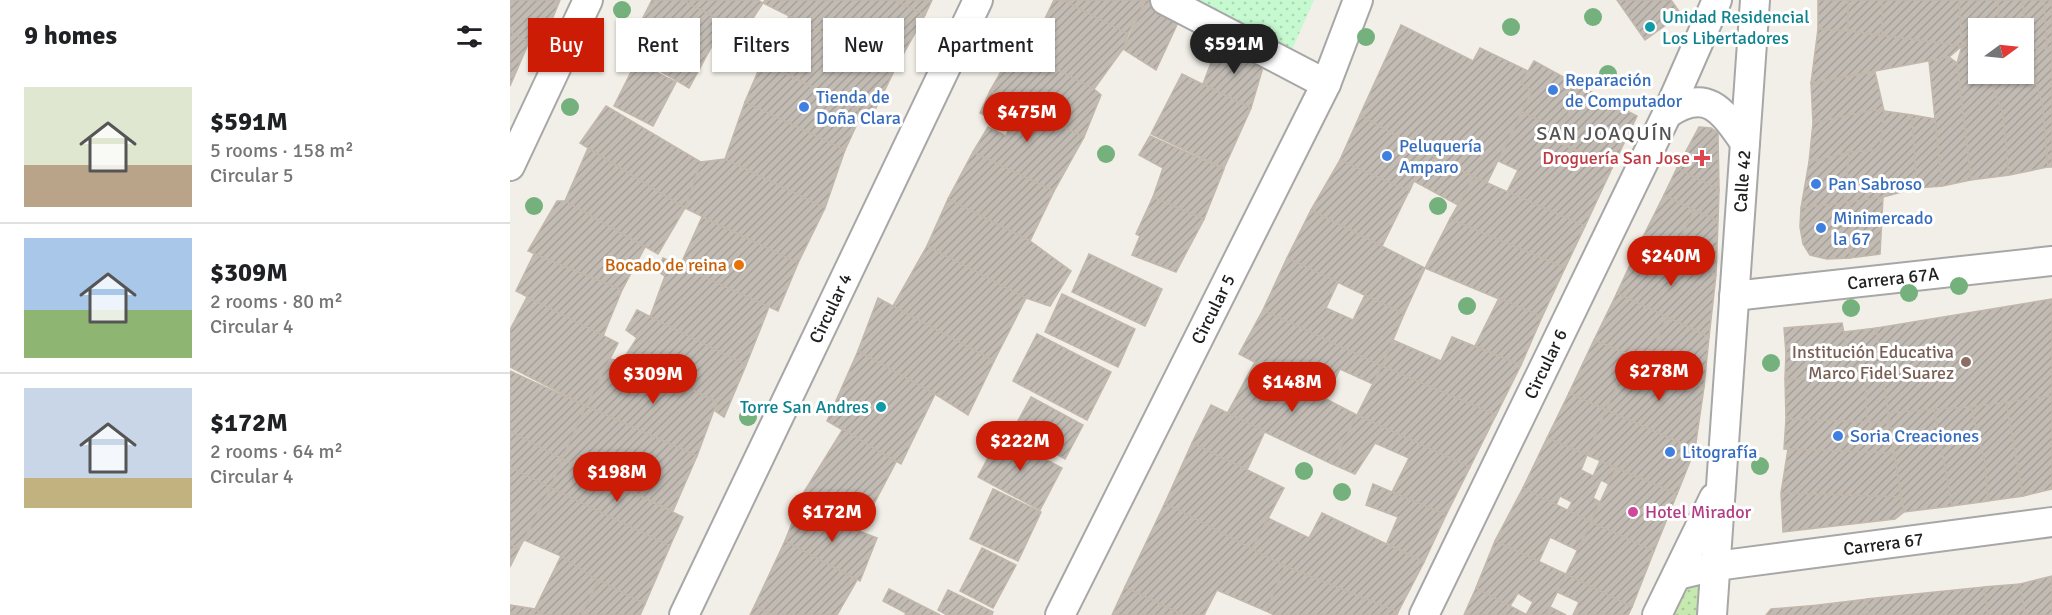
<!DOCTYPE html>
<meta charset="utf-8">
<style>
:root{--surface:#fff;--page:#f6f6f6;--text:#202124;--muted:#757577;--line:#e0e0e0;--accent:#cc1c05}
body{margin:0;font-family:Signika,sans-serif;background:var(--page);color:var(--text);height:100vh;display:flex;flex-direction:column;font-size:22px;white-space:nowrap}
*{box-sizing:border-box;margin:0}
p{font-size:20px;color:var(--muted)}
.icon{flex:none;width:33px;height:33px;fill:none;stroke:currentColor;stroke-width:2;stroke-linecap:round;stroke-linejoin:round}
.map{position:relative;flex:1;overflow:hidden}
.sheet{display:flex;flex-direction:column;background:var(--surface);width:510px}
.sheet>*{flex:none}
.top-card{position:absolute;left:18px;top:18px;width:570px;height:54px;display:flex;gap:12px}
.needle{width:39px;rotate:75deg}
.fabs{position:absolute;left:1458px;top:18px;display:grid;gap:12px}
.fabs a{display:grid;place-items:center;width:66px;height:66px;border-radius:0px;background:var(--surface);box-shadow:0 2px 4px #0004;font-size:30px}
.price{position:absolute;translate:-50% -51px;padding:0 14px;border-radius:21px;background:var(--accent);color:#fff;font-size:20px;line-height:39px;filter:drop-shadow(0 2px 3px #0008)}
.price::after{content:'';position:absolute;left:50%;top:36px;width:18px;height:14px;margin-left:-9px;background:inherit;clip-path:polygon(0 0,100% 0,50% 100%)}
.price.active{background:#222;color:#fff}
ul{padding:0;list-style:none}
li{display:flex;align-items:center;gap:18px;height:150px;padding:0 24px}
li+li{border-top:2px solid var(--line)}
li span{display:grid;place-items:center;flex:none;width:168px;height:120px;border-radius:0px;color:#555}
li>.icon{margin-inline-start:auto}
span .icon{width:72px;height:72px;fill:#fffc;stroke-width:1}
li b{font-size:26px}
h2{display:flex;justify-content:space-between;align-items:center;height:72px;padding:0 24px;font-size:26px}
.chip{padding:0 21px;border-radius:0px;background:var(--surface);box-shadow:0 2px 4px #0004;font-size:21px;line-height:54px}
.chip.active{background:var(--accent);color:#fff}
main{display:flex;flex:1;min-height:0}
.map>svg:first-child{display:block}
</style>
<main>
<section class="sheet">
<h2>9 homes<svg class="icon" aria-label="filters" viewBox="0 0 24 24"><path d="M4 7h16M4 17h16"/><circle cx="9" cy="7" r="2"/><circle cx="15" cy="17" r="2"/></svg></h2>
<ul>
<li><span style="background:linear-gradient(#dfe7d0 65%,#b9a48a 0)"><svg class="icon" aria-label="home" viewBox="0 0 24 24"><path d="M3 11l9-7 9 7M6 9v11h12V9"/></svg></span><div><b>$591M</b><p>5 rooms · 158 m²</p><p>Circular 5</p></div></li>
<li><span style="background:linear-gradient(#a9c7e8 60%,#8fb573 0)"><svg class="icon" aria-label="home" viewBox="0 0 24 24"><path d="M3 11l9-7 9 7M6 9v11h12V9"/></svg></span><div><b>$309M</b><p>2 rooms · 80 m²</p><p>Circular 4</p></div></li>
<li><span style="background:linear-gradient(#c9d6e8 75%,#c2b280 0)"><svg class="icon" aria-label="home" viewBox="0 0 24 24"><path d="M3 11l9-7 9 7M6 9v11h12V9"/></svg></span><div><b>$172M</b><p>2 rooms · 64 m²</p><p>Circular 4</p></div></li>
</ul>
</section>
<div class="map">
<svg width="1542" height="615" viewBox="0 0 1542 615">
<defs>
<pattern id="park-dots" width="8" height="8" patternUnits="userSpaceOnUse" patternTransform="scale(1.5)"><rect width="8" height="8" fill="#c6f9d0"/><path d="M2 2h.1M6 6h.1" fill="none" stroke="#aad5b2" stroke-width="1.8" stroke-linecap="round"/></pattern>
<pattern id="garden-dots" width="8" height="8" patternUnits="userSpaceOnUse" patternTransform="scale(1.5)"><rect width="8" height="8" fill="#c5e9af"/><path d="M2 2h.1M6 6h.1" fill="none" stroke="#a9c896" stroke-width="1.8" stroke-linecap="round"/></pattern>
<pattern id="building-hatch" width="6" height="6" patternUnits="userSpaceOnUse" patternTransform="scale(1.5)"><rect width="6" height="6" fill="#c1bbb4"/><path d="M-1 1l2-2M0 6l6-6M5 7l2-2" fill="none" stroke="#a6a09a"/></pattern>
</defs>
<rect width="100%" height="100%" fill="#f1efe7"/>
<path fill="url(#park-dots)" d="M 676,0 L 804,0 L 780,54 Z"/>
<path fill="url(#garden-dots)" d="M 1171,573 L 1193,576 L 1189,615 L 1150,615 Z"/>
<g fill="url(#building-hatch)" stroke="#c2b7aa" stroke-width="1.5">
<path d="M 0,0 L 50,0 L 30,49 L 0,32 Z"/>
<path d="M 142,0 L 172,0 L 215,22 L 179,88 L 116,51 Z"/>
<path d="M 172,0 L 248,0 L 253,3 L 234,32 Z"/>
<path d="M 255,0 L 385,0 L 415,15 L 385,69 L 253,3 Z"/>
<path d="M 385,0 L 422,0 L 415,15 Z"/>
<path d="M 544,0 L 553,0 L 618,34 L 613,49 L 584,89 L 518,54 Z"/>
<path d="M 553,0 L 636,0 L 618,34 Z"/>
<path d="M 636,0 L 644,0 L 671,16 L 646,70 L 613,49 Z"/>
<path d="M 1107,0 L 1161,0 L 1171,14 L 1135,40 Z"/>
<path d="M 1308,0 L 1338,0 L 1338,31 L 1308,29 Z"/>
<path d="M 1338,0 L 1372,0 L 1372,35 L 1338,31 Z"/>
<path d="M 1372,0 L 1449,0 L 1452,46 L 1372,35 Z"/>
<path d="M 1449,0 L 1488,0 L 1489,28 L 1468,28 L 1468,47 L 1452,46 Z"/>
<path d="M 1488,0 L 1513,0 L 1516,48 L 1514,48 L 1514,28 L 1489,28 Z"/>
<path d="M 1513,0 L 1534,0 L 1537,50 L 1516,48 Z"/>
<path d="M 1534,0 L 1542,0 L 1542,49 L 1537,50 Z"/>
<path d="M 279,16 L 385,69 L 360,120 L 352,113 L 253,61 Z"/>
<path d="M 891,25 L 963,61 L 970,48 L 1018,71 L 1011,83 L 1022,91 L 977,183 L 915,152 L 850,115 Z"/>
<path d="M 1308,29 L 1338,31 L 1452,46 L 1439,57 L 1301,83 Z"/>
<path d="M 0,32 L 19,42 L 0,86 Z"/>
<path d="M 709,42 L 754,64 L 741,108 L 693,84 Z"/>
<path d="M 1452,46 L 1468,47 L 1468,74 L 1486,74 L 1484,91 L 1493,113 L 1499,175 L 1461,180 L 1447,63 Z"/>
<path d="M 505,47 L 584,89 L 591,95 L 574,137 L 480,91 Z"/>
<path d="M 1514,48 L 1516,48 L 1533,107 L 1538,167 L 1499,175 L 1493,113 L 1484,91 L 1486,74 L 1514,74 Z"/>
<path d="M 1516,48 L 1542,49 L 1542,167 L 1538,167 L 1533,107 Z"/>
<path d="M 1439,57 L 1447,63 L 1461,180 L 1432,186 L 1419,61 Z"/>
<path d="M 1024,61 L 1070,86 L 1047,140 L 1031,134 L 1035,123 L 1012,112 L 1022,91 L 1011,83 Z"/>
<path d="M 126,62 L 166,82 L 143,126 L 104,106 Z"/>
<path d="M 252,62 L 352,113 L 335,150 L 235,102 Z"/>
<path d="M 1365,72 L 1374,111 L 1363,110 L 1303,123 L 1301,83 Z"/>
<path d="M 672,74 L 741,108 L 714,168 L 641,134 Z"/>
<path d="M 1070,86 L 1127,116 L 1102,168 L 1047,140 Z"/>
<path d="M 480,91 L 574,137 L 544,191 L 463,152 L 478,127 L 496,136 L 499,128 L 470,113 Z"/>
<path d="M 235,102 L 335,150 L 315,208 L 215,159 Z"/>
<path d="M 96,106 L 191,162 L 175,208 L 70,143 Z"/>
<path d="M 1363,110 L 1374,111 L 1370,150 L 1339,152 L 1299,162 L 1303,123 Z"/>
<path d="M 1374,111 L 1402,115 L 1407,188 L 1373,197 L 1334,203 L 1339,152 L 1370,150 Z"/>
<path d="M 1012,112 L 1035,123 L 1031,134 L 1102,168 L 1075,226 L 997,192 L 1008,170 L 988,161 Z"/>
<path d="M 850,115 L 915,152 L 964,177 L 948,205 L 904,181 L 899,192 L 830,160 Z"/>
<path d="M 1402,115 L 1425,119 L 1432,186 L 1407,188 Z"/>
<path d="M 1189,127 L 1201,128 L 1208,133 L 1209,190 L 1167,168 Z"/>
<path d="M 640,136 L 714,169 L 694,219 L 643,197 L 653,168 L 629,155 Z"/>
<path d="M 78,148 L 175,208 L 148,254 L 55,201 Z"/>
<path d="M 463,152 L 544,191 L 520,241 L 438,199 Z"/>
<path d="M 1339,152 L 1334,203 L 1291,208 L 1299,162 Z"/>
<path d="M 215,159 L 315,208 L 288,263 L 175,208 L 191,162 Z"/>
<path d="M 830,160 L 899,191 L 872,246 L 801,210 Z"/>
<path d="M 1167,168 L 1209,190 L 1208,221 L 1154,195 Z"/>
<path d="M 964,177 L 1075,226 L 1055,268 L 940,219 Z"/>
<path d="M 1154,195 L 1184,210 L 1163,255 L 1132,239 Z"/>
<path d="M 643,197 L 694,219 L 666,272 L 622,255 L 630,236 L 626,234 Z"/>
<path d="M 1373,197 L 1370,254 L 1340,258 L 1340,202 Z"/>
<path d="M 438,199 L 520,241 L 561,271 L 540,306 L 516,298 L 417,246 Z"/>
<path d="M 47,201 L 55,201 L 135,247 L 112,290 L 18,251 Z"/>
<path d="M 1340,202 L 1340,258 L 1317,259 L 1300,255 L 1293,244 L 1290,227 L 1291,208 Z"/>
<path d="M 801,210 L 915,268 L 894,314 L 777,258 Z"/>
<path d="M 1184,210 L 1208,221 L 1206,275 L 1163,255 Z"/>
<path d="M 192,217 L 288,263 L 268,311 L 170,266 Z"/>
<path d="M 940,219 L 1055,268 L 1032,317 L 915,268 Z"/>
<path d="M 1132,239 L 1206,275 L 1199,337 L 1107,293 Z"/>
<path d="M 417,246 L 516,298 L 484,361 L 383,306 Z"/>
<path d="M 24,254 L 112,290 L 93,336 L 6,291 Z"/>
<path d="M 579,254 L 652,289 L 635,326 L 562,292 Z"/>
<path d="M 153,258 L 259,307 L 236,365 L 140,317 L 155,276 L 147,271 Z"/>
<path d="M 777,258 L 828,282 L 816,308 L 843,320 L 855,295 L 894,314 L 872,366 L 753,310 Z"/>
<path d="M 1107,293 L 1157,317 L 1137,362 L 1084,340 Z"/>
<path d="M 552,294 L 625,329 L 608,367 L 535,332 Z"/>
<path d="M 17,297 L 108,343 L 76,406 L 0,367 L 0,330 Z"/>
<path d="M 368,298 L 484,361 L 458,415 L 425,394 L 348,351 Z"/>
<path d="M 989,298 L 1032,317 L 1011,365 L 965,346 Z"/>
<path d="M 1542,299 L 1542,396 L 1461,407 L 1378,413 L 1366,328 Z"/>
<path d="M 127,310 L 236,365 L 214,417 L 205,411 L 207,402 L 127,363 L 122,369 L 112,361 L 127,338 L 116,330 Z"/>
<path d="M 753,310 L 872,366 L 863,384 L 830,369 L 815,399 L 729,354 Z"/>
<path d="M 1157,317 L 1199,337 L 1194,387 L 1137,362 Z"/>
<path d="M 1332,323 L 1338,353 L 1276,353 L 1274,328 Z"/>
<path d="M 1366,328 L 1378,413 L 1380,423 L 1357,422 L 1355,379 L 1350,353 L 1338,353 L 1334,332 Z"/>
<path d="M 527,334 L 601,372 L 577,420 L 503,381 Z"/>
<path d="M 942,337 L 1011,365 L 986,415 L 872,366 L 883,340 L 931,361 Z"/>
<path d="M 1084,340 L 1121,356 L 1096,410 L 1059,393 Z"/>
<path d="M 348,351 L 425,394 L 391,464 L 317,421 Z"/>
<path d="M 1276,353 L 1350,353 L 1355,379 L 1275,379 Z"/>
<path d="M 1121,356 L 1194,387 L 1185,449 L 1096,410 Z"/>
<path d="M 100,359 L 112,361 L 122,369 L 127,363 L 207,402 L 187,456 L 76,406 Z"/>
<path d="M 745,362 L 847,415 L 822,464 L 717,414 Z"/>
<path d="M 872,366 L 986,415 L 960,467 L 847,415 Z"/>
<path d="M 0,371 L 76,406 L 52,459 L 0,431 Z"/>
<path d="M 1275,379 L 1355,379 L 1357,422 L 1276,419 Z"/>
<path d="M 1059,393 L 1096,410 L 1077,455 L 1037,438 Z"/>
<path d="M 1542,396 L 1542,489 L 1513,496 L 1496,402 Z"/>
<path d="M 521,397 L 573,425 L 555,459 L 503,430 Z"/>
<path d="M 1496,402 L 1513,496 L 1478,501 L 1475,463 L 1461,407 Z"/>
<path d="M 701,405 L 755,431 L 737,470 L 682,443 Z"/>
<path d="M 76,406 L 187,456 L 163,511 L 52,459 Z"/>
<path d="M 1461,407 L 1475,463 L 1478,501 L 1442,506 L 1424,409 Z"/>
<path d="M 1424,409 L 1442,506 L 1394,512 L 1378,413 Z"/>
<path d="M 1096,410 L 1185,449 L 1167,494 L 1077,455 Z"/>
<path d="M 847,415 L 960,467 L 936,515 L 882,492 L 899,458 L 865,443 L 845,474 L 822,464 Z"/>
<path d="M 1276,419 L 1380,423 L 1384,453 L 1274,449 Z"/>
<path d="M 333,429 L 386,462 L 349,532 L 286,505 Z"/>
<path d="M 0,431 L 52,459 L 41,488 L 0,467 Z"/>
<path d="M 490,435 L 552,468 L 530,510 L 468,477 Z"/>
<path d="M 1037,438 L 1077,455 L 1071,470 L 1083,476 L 1090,461 L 1106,468 L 1099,484 L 1091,480 L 1083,498 L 1090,502 L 1081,522 L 1057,511 L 1062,502 L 1050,496 L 1046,505 L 1013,488 Z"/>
<path d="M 682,443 L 774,488 L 742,549 L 655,503 Z"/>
<path d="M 1278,449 L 1384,453 L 1391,497 L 1271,493 Z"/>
<path d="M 52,459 L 173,517 L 160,546 L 41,488 Z"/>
<path d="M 0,467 L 41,488 L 9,549 L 0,544 Z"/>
<path d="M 1106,468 L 1167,494 L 1144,551 L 1081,522 Z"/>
<path d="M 863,484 L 936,515 L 914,562 L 877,543 L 888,517 L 856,505 Z"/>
<path d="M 41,488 L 160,546 L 135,604 L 88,581 L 51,556 L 14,540 Z"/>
<path d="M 1013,488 L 1081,522 L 1067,550 L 1040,537 L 1029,561 L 985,541 Z"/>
<path d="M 483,489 L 531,512 L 508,561 L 460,539 Z"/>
<path d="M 1271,493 L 1391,497 L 1394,512 L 1385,519 L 1273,532 Z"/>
<path d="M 655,503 L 775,566 L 756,611 L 707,590 L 694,615 L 673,615 L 615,587 Z"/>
<path d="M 288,508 L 367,538 L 350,581 L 275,541 Z"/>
<path d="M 812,513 L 914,562 L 888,612 L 775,566 L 742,549 L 758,518 L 799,538 Z"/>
<path d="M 1081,522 L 1144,551 L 1122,607 L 1056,574 Z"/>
<path d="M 275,541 L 347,580 L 327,615 L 262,615 L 245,605 Z"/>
<path d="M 985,541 L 1056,574 L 1036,615 L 1016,615 L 1023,602 L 1008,593 L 1000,606 L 966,588 Z"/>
<path d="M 0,544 L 9,549 L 0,567 Z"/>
<path d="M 472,548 L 506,565 L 483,608 L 450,591 Z"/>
<path d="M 51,556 L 88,581 L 71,615 L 34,615 L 25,609 Z"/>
<path d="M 775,566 L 888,612 L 887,615 L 764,615 L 756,611 Z"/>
<path d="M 1056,574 L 1122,607 L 1118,615 L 1063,615 L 1069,602 L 1047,592 Z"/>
<path d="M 1542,576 L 1542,615 L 1515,615 L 1510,584 Z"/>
<path d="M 89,580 L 135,604 L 130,615 L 71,615 Z"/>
<path d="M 1510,584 L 1515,615 L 1478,615 L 1474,587 Z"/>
<path d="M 615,587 L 673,615 L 602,615 Z"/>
<path d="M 1474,587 L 1478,615 L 1358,615 L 1357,599 Z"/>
<path d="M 966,588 L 1017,615 L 954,615 Z"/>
<path d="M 379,589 L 430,615 L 395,615 L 396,613 L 373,601 Z"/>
<path d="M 438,590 L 483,612 L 482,615 L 437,615 L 428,610 Z"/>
<path d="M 1357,599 L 1358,615 L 1310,615 L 1309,605 Z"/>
<path d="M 0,605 L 25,609 L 34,615 L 0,615 Z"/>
<path d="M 245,605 L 262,615 L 240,615 Z"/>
<path d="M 1309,605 L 1310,615 L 1256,615 L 1261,609 Z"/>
<path d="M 1040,607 L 1056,615 L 1036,615 Z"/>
</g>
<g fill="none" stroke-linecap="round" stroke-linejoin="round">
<g stroke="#a7a7a7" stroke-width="32">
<g id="street">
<path d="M 655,0 L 816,84"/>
<path d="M 1157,114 C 1197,87 1212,110 1235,143"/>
<path d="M 0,166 L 78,0"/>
<path id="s1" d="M 1224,296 L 1542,261"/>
<path id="s2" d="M 1168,575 L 1206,566 L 1542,522"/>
<path id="s3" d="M 174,615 L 468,0"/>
<path id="s4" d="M 550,615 L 816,84 L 848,0"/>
<path id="s5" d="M 914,615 L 1157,114 L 1207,0"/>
<path d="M 1147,615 L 1204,498"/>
<path id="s6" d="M 1202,615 L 1245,0"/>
</g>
</g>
<use href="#street" stroke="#fff" stroke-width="28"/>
</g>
<g fill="#74b17c">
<circle cx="112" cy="10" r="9"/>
<circle cx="1083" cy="17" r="9"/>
<circle cx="1001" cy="27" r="9"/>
<circle cx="856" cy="37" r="9"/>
<circle cx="1098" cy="74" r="9"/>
<circle cx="60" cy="107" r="9"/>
<circle cx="596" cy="154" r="9"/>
<circle cx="24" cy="206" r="9"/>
<circle cx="928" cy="206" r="9"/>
<circle cx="1449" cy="286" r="9"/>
<circle cx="1399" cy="293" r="9"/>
<circle cx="957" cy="306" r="9"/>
<circle cx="1341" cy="308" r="9"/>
<circle cx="1261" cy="363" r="9"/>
<circle cx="238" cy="417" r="9"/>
<circle cx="1250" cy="466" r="9"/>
<circle cx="794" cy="471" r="9"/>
<circle cx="832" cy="492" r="9"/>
</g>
<g fill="#0f9aa8" stroke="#fff" stroke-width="2">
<circle cx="1140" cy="27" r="6"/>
<circle cx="371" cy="407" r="6"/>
</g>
<g fill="#3f7fe0" stroke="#fff" stroke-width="2">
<circle cx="1043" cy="90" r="6"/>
<circle cx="294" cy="107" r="6"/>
<circle cx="877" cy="156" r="6"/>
<circle cx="1306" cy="184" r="6"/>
<circle cx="1311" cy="228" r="6"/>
<circle cx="1328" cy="436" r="6"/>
<circle cx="1160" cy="452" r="6"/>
</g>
<path fill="#e0444e" stroke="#fff" stroke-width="2" d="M1189 149h6v6h6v6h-6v6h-6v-6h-6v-6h6z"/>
<circle fill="#e8710a" stroke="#fff" stroke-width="2" cx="229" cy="265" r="6"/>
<circle fill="#8d6e63" stroke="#fff" stroke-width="2" cx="1456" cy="362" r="6"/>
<circle fill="#d1479c" stroke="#fff" stroke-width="2" cx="1123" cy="512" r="6"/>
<g text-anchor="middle" stroke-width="6" stroke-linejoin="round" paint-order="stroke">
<g font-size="18" fill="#0d838f" stroke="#fff" text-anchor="start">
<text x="1152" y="23">Unidad Residencial<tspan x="1152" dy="21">Los Libertadores</tspan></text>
<text x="359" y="413" text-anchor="end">Torre San Andres</text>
</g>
<g font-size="18" fill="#366cbe" stroke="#fff" text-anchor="start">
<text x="1055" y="86">Reparación<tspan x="1055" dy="21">de Computador</tspan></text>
<text x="306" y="103">Tienda de<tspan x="306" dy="21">Doña Clara</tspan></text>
<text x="889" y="152">Peluquería<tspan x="889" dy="21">Amparo</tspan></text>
<text x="1318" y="190">Pan Sabroso</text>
<text x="1323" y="224">Minimercado<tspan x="1323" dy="21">la 67</tspan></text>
<text x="1340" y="442">Soria Creaciones</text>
<text x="1172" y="458">Litografía</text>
</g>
<g font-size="18" fill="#be3a42" stroke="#fff" text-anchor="end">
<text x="1180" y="164">Droguería San Jose</text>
</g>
<g font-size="18" fill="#202020" stroke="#fff">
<text dy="6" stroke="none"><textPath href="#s6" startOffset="435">Calle 42</textPath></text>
<text dy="6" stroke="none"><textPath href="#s1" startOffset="160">Carrera 67A</textPath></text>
<text dy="6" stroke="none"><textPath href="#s3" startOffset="340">Circular 4</textPath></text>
<text dy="6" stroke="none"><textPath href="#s4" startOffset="342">Circular 5</textPath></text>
<text dy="6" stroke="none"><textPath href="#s5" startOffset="279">Circular 6</textPath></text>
<text dy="6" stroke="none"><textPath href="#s2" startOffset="208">Carrera 67</textPath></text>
</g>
<g font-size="18" fill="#c56008" stroke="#fff" text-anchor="end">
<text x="217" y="271">Bocado de reina</text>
</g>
<g font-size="18" fill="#785e54" stroke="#fff" text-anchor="end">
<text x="1444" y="358">Institución Educativa<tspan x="1444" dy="21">Marco Fidel Suarez</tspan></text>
</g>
<g font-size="18" fill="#b23c85" stroke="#fff" text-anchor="start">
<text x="1135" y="518">Hotel Mirador</text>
</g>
<g font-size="20" letter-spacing="1.5" fill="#535353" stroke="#fff">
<text x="1095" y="140">SAN JOAQUÍN</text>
</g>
</g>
</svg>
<div class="fabs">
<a><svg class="needle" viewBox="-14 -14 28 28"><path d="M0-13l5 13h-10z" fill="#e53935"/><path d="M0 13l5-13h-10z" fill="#757577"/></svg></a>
</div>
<b class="price active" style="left:724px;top:75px">$591M</b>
<b class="price" style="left:517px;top:143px">$475M</b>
<b class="price" style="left:1161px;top:287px">$240M</b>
<b class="price" style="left:1149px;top:402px">$278M</b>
<b class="price" style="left:143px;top:405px">$309M</b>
<b class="price" style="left:782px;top:413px">$148M</b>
<b class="price" style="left:510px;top:472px">$222M</b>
<b class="price" style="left:107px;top:503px">$198M</b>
<b class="price" style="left:322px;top:543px">$172M</b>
<div class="top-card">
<a class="chip active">Buy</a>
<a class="chip">Rent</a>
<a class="chip">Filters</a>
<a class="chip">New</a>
<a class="chip">Apartment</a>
</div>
</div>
</main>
